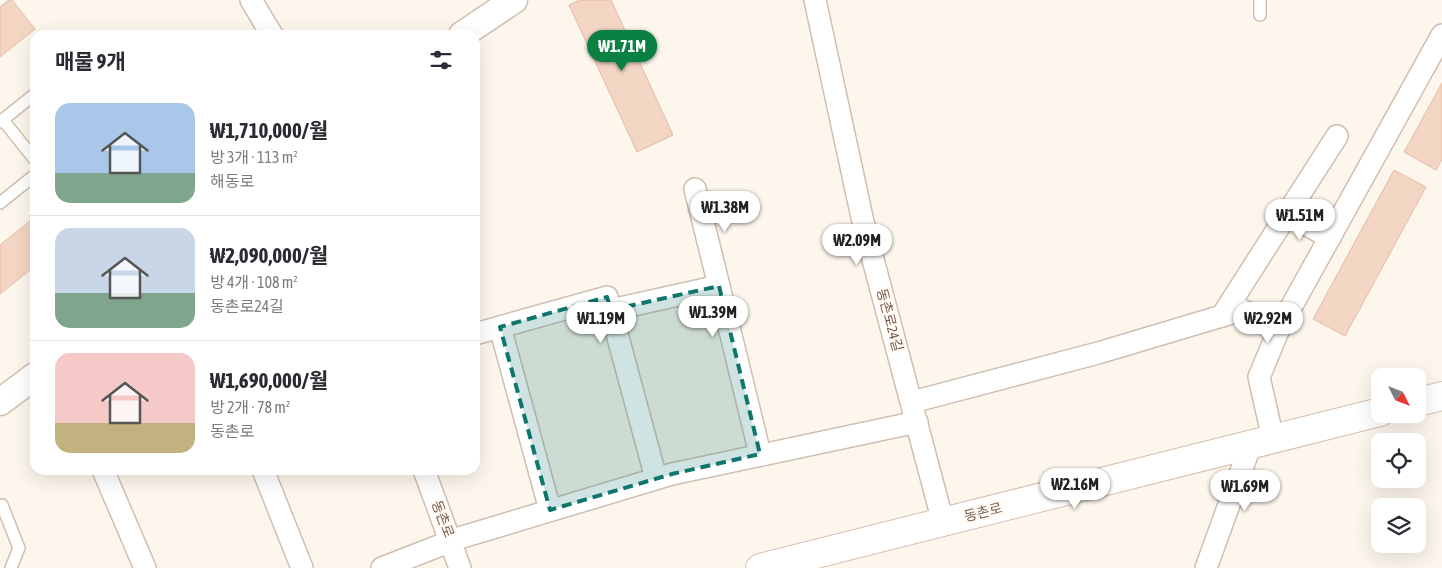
<!DOCTYPE html>
<html lang="ko">
<meta charset="utf-8">
<style>
:root{--surface:#fff;--page:#f2f2f3;--text:#2b2b33;--muted:#7c7c81;--line:#e1e1e2;--accent:#0b8043}
body{margin:0;font-family:"Asap Condensed","Noto Sans KR",sans-serif;background:var(--page);color:var(--text);height:100vh;display:flex;flex-direction:column;font-size:19px;white-space:nowrap}
*{box-sizing:border-box;margin:0}
p{font-size:16px;color:var(--muted)}
.icon{flex:none;width:28px;height:28px;fill:none;stroke:currentColor;stroke-width:2;stroke-linecap:round;stroke-linejoin:round}
.map{position:relative;flex:1;overflow:hidden}
.details{position:absolute;left:30px;top:30px;width:450px;height:445px;display:flex;flex-direction:column;background:var(--surface);border-radius:15px;box-shadow:0 5px 20px #0002}
.details>*{flex:none}
.needle{width:32px;rotate:132deg}
.controls{position:absolute;left:1371px;top:368px;display:grid;gap:10px}
.controls a{display:grid;place-items:center;width:55px;height:55px;border-radius:10px;background:var(--surface);box-shadow:0 5px 20px #0002;font-size:25px}
.price{position:absolute;translate:-50% -42px;padding:0 11px;border-radius:18px;background:#fff;color:#222;font-size:16px;line-height:32px;filter:drop-shadow(0 1px 2px #0008)}
.price::after{content:'';position:absolute;left:50%;top:30px;width:15px;height:11px;margin-left:-8px;background:inherit;clip-path:polygon(0 0,100% 0,50% 100%)}
.price.current{background:var(--accent);color:#fff}
ul{padding:0;list-style:none}
li{display:flex;align-items:center;gap:15px;height:125px;padding:0 25px}
li+li{border-top:1px solid var(--line)}
li span{display:grid;place-items:center;flex:none;width:140px;height:100px;border-radius:15px;color:#555}
li>.icon{margin-inline-start:auto}
span .icon{width:60px;height:60px;fill:#fffc;stroke-width:1}
li b{font-size:21px}
h2{display:flex;justify-content:space-between;align-items:center;height:60px;padding:0 25px;font-size:21px}
.map>svg:first-child{display:block}
</style>
<div class="map">
<svg width="1442" height="568" viewBox="0 0 1442 568">
<rect width="100%" height="100%" fill="#fdf6ec"/>
<g fill="#f3d5c3" stroke="#e6bba3">
<path d="M 9,0 L 12,0 L 35,29 L 0,57 L 0,7 Z"/>
<path d="M 580,0 L 611,0 L 673,135 L 637,152 L 569,5 Z"/>
<path d="M 1442,83 L 1442,159 L 1436,170 L 1404,152 Z"/>
<path d="M 1394,170 L 1426,187 L 1345,336 L 1313,319 Z"/>
<path d="M 35,217 L 35,266 L 0,294 L 0,245 Z"/>
</g>
<g fill="none" stroke-linecap="round" stroke-linejoin="round">
<g stroke="#d1beb0" stroke-width="14">
<g id="service">
<path d="M 1260,0 L 1260,15"/>
<path d="M 3,120 L 35,160"/>
<path d="M 0,122 L 35,94"/>
<path d="M 0,203 L 35,175"/>
<path d="M 2,505 L 19,548 L 11,568"/>
</g>
</g>
<g stroke="#d1beb0" stroke-width="24">
<g id="minor">
<path d="M 251,0 L 272,35"/>
<path d="M 815,0 L 863,222 L 943,522"/>
<path d="M 695,189 L 719,286"/>
<path d="M 1288,214 L 1330,238"/>
<path d="M 611,310 L 719,286 L 760,454"/>
<path d="M 1222,316 L 1337,136"/>
<path d="M 500,327 L 550,510"/>
<path d="M 475,334 L 607,297 L 656,478"/>
<path d="M 912,402 L 1098,353 L 1242,310 L 1279,329 L 1442,35"/>
<path d="M 1273,439 L 1259,377 L 1279,329"/>
<path d="M 103,470 L 145,568"/>
<path d="M 263,470 L 302,568"/>
<path d="M 424,470 L 460,568"/>
<path d="M 382,568 L 459,538 L 672,474 L 917,422"/>
<path d="M 1206,568 L 1251,444"/>
</g>
</g>
<g stroke="#d1beb0" stroke-width="29">
<g id="tertiary">
<path d="M 462,35 L 514,0"/>
<path d="M 0,402 L 35,376"/>
</g>
</g>
<g stroke="#d6c0b0" stroke-width="30">
<g id="secondary">
<path d="M 1418,402 L 1442,396"/>
<path d="M 760,568 L 1380,412"/>
</g>
</g>
<use href="#service" stroke="#fff" stroke-width="11"/>
<use href="#minor" stroke="#fff" stroke-width="21"/>
<use href="#tertiary" stroke="#fff" stroke-width="26"/>
<use href="#secondary" stroke="#fff" stroke-width="28"/>
</g>
<path fill="#0f766e" fill-opacity="0.2" stroke="#0f766e" stroke-width="4" stroke-dasharray="10 6" stroke-linejoin="round" d="M 719,286 L 760,454 L 672,474 L 550,510 L 500,327 L 607,297 L 611,310 Z"/>
<g text-anchor="middle" stroke-width="5" stroke-linejoin="round" paint-order="stroke">
<g font-size="14" fill="#7a5c4d" stroke="#fffaf3">
<text transform="translate(890 320) rotate(75)" y="5">동촌로24길</text>
<text transform="translate(983 512) rotate(-14)" y="5">동촌로</text>
<text transform="translate(443 519) rotate(69)" y="5">동촌로</text>
</g>
</g>
</svg>
<div class="controls">
<a><svg class="needle" viewBox="-14 -14 28 28"><path d="M0-13l5 13h-10z" fill="#e53935"/><path d="M0 13l5-13h-10z" fill="#7c7c81"/></svg></a>
<a><svg class="icon" aria-label="locate" viewBox="0 0 24 24"><circle cx="12" cy="12" r="6"/><path d="M12 2v4M12 18v4M2 12h4M18 12h4"/></svg></a>
<a><svg class="icon" aria-label="layers" viewBox="0 0 24 24"><path d="M12 4l9 5-9 5-9-5zM3 14l9 5 9-5"/></svg></a>
</div>
<b class="price current" style="left:622px;top:72px">₩1.71M</b>
<b class="price" style="left:725px;top:233px">₩1.38M</b>
<b class="price" style="left:1300px;top:241px">₩1.51M</b>
<b class="price" style="left:857px;top:266px">₩2.09M</b>
<b class="price" style="left:713px;top:338px">₩1.39M</b>
<b class="price" style="left:601px;top:344px">₩1.19M</b>
<b class="price" style="left:1268px;top:344px">₩2.92M</b>
<b class="price" style="left:1075px;top:510px">₩2.16M</b>
<b class="price" style="left:1245px;top:512px">₩1.69M</b>
<section class="details">
<h2>매물 9개<svg class="icon" aria-label="filters" viewBox="0 0 24 24"><path d="M4 7h16M4 17h16"/><circle cx="9" cy="7" r="2"/><circle cx="15" cy="17" r="2"/></svg></h2>
<ul>
<li><span style="background:linear-gradient(#a9c7e8 70%,#7fa58c 0)"><svg class="icon" aria-label="home" viewBox="0 0 24 24"><path d="M3 11l9-7 9 7M6 9v11h12V9"/></svg></span><div><b>₩1,710,000/월</b><p>방 3개 · 113 m²</p><p>해동로</p></div></li>
<li><span style="background:linear-gradient(#c9d6e8 65%,#7fa58c 0)"><svg class="icon" aria-label="home" viewBox="0 0 24 24"><path d="M3 11l9-7 9 7M6 9v11h12V9"/></svg></span><div><b>₩2,090,000/월</b><p>방 4개 · 108 m²</p><p>동촌로24길</p></div></li>
<li><span style="background:linear-gradient(#f6c9c9 70%,#c2b280 0)"><svg class="icon" aria-label="home" viewBox="0 0 24 24"><path d="M3 11l9-7 9 7M6 9v11h12V9"/></svg></span><div><b>₩1,690,000/월</b><p>방 2개 · 78 m²</p><p>동촌로</p></div></li>
</ul>
</section>
</div>
